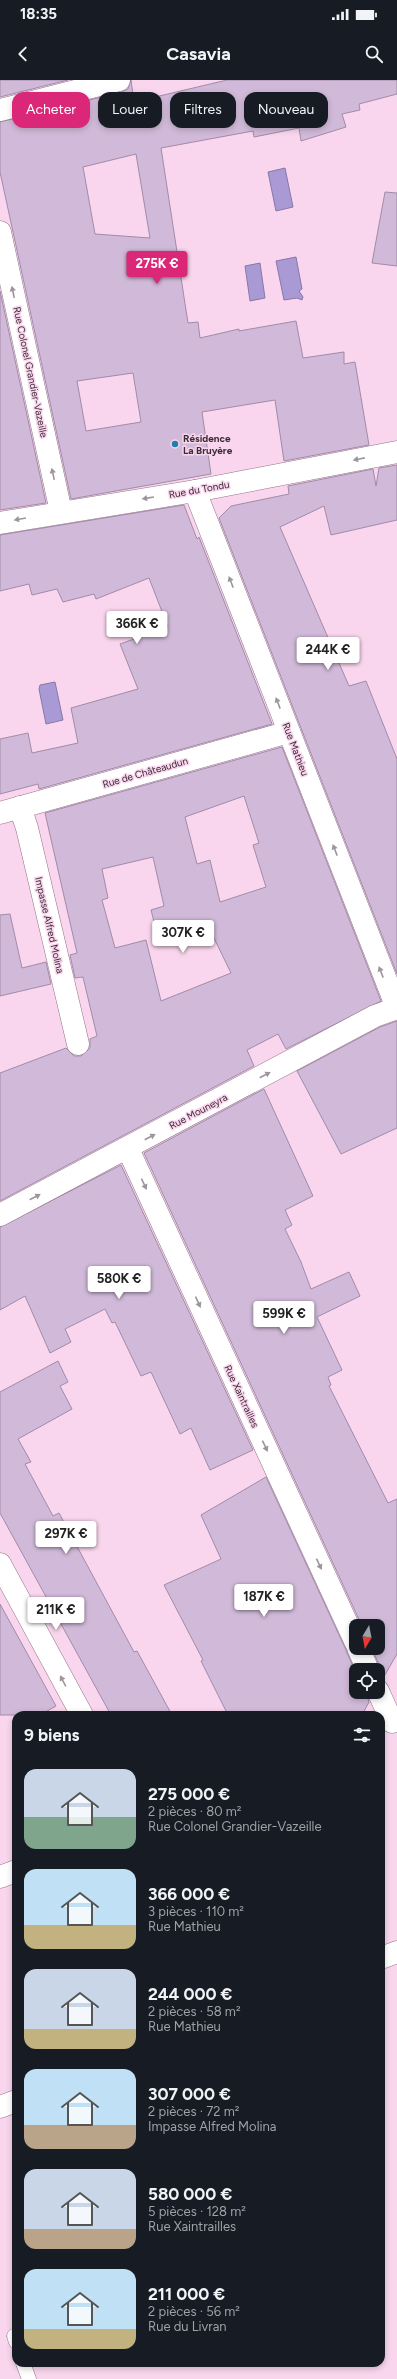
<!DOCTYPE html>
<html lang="fr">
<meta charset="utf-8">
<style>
:root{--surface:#171b24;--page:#20242c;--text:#f1f3f6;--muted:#9ea1a6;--accent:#db2777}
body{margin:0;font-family:Figtree,sans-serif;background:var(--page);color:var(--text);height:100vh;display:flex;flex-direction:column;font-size:15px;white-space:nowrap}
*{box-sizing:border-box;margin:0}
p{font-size:13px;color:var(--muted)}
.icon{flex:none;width:22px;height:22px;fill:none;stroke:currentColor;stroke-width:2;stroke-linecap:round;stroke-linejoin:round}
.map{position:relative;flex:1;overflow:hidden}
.drawer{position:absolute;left:12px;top:1631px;width:373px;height:656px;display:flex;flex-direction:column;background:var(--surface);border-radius:12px;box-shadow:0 2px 6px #0003}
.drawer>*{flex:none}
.banner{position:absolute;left:12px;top:12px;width:373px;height:36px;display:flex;gap:8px}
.needle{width:26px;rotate:190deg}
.controls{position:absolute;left:349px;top:1539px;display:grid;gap:8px}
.controls a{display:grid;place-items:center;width:36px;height:36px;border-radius:8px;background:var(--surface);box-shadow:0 2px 6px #0003;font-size:20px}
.price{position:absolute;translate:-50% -34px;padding:0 9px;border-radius:4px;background:#fff;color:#222;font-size:13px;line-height:26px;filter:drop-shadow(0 1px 2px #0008)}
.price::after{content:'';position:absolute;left:50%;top:24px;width:12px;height:9px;margin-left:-6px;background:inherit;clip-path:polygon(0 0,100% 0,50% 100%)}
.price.on{background:var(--accent);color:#fff}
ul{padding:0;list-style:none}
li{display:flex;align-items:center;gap:12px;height:100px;padding:0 12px}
li span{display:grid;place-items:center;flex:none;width:112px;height:80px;border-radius:12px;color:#555}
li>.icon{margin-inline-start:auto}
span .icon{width:48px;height:48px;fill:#fffc;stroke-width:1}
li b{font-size:17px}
h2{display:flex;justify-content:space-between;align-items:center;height:48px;padding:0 12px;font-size:17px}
.chip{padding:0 14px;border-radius:12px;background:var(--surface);box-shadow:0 2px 6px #0003;font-size:14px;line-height:36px}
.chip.on{background:var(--accent);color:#fff}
.status{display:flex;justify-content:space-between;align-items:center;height:28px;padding:0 20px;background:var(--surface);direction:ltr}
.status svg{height:11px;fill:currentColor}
header{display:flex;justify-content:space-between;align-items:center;height:52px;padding:0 12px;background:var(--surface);font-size:18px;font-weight:700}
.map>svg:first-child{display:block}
</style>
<div class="status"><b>18:35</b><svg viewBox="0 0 49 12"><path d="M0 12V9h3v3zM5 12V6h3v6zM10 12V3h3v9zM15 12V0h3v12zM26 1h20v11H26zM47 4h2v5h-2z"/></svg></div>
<header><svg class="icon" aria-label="back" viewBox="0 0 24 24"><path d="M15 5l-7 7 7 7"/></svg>Casavia<svg class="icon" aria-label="search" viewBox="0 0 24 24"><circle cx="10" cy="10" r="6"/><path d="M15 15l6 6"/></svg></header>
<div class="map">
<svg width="397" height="2299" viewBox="0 0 397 2299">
<rect width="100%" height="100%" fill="#f9d6ed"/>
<g fill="#a999d5" stroke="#8878a5">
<path d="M 285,88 L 293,127 L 276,131 L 268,92 Z"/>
<path d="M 296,177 L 302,209 L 299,211 L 303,217 L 302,220 L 297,218 L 284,220 L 276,181 Z"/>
<path d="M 260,183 L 265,218 L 250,221 L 245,186 Z"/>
<path d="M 55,602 L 63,640 L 46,644 L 39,609 L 40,605 Z"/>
</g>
<g fill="#d1bad9" stroke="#a18ba9" fill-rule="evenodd">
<path d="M 0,0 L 68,0 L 0,17 Z"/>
<path d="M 131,0 L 134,22 L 227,0 L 397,0 L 397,14 L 359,24 L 360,30 L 342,34 L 346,47 L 301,61 L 299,48 L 254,57 L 253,51 L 161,68 L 188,243 L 198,242 L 200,258 L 239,249 L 239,251 L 296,241 L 303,278 L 344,272 L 344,284 L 355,282 L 369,365 L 284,381 L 275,320 L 202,332 L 211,394 L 71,419 L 0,92 L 0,42 L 122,12 L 128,9 ZM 136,74 L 150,158 L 95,154 L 83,87 ZM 133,293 L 141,342 L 86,351 L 77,301 Z"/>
<path d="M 385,112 L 397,113 L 397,186 L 372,183 Z"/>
<path d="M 0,211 L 46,423 L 0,430 Z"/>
<path d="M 397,385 L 397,440 L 331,455 L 324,426 L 280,447 L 349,606 L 366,601 L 397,679 L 397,894 L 219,438 L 231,426 L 289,414 L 288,406 L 373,389 L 376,406 L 379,388 Z"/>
<path d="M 184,425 L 197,459 L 199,457 L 272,644 L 39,709 L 38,704 L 0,714 L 0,659 L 28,653 L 32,673 L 78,663 L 71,628 L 138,609 L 120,564 L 168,547 L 149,498 L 96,519 L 94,514 L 63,522 L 57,509 L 32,515 L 29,504 L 0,511 L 0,455 Z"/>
<path d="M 282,667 L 381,921 L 286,969 L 278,954 L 247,970 L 254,986 L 0,1121 L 0,993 L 66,968 L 74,976 L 81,976 L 90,968 L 90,959 L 97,956 L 83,897 L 75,898 L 70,875 L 77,873 L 45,733 ZM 244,716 L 259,763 L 253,765 L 266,807 L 220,822 L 210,780 L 197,784 L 185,737 ZM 153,777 L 164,826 L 151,830 L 158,857 L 201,846 L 203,857 L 212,854 L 231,893 L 161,921 L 146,860 L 115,868 L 102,820 L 108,818 L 102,789 Z"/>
<path d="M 10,834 L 22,888 L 46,882 L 51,904 L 0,916 L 0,835 Z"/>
<path d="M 397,941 L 397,1048 L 341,1074 L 297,991 L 380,947 Z"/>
<path d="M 264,1009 L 313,1116 L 285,1130 L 292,1145 L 285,1149 L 301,1182 L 311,1209 L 349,1192 L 360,1216 L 317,1237 L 342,1290 L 328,1297 L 331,1305 L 329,1306 L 388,1423 L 397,1419 L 397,1574 L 382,1600 L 378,1599 L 379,1585 L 372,1568 L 378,1568 L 378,1546 L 362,1546 L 144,1073 Z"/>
<path d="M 121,1085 L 253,1370 L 210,1390 L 191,1348 L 180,1354 L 151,1292 L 141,1296 L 115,1242 L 112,1243 L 105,1229 L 65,1249 L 71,1262 L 50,1273 L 25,1216 L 0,1230 L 0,1147 Z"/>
<path d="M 58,1281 L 68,1302 L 60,1306 L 72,1329 L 18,1359 L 31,1382 L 25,1384 L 53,1436 L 59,1433 L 134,1572 L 137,1571 L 172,1635 L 111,1635 L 0,1433 L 0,1312 Z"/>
<path d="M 266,1397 L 346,1570 L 356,1594 L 356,1612 L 366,1612 L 369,1622 L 362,1635 L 228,1635 L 201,1581 L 203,1580 L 164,1505 L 221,1479 L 201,1435 Z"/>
<path d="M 0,1524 L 56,1626 L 40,1635 L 0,1635 Z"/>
</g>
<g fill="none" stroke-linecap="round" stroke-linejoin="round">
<g stroke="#94748a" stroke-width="15">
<g id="service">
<path d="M 14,2256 L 16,2262"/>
<path d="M 23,2283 L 29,2299"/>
</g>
</g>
<g stroke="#94748a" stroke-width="23">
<g id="minor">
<path d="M 0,30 L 119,0"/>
<path d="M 0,152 L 61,432"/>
<path d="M 195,411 L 397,928"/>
<path d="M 20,727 L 27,748 L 78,964"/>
<path d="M 0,733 L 289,652"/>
<path d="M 128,1069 L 356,1563"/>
<path d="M 0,1135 L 375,936 L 397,928"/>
<path d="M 0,1484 L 82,1635"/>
<path d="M 358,1568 L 368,1590"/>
<path d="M 378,1611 L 392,1642"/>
<path d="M 0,1797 L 16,1791"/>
<path d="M 381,1878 L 397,1872"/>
<path d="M 0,2027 L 16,2021"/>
</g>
</g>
<g stroke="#94748a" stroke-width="23">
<path id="tertiary" d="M 0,443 L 195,411 L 397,372"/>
</g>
<use href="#service" stroke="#fff" stroke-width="14"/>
<use href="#minor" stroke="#fff" stroke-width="22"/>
<use href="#tertiary" stroke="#fff" stroke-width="22"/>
</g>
<defs><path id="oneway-solid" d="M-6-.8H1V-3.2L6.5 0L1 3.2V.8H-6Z"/></defs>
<g fill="#9c969a">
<use href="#oneway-solid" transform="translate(13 212) rotate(-102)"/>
<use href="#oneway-solid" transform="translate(359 379) rotate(169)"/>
<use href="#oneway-solid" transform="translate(53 394) rotate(-102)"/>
<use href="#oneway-solid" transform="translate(148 418) rotate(171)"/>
<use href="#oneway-solid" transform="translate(20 439) rotate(170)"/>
<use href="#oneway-solid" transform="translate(231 502) rotate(-111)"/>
<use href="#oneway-solid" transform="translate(278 623) rotate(-111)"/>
<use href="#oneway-solid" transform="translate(335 770) rotate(-111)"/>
<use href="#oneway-solid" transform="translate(381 892) rotate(-111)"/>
<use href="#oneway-solid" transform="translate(265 995) rotate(-28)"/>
<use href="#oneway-solid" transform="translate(150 1057) rotate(-28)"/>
<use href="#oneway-solid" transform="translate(144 1104) rotate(65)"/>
<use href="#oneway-solid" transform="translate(35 1117) rotate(-27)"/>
<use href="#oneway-solid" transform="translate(198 1222) rotate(65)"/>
<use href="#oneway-solid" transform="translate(265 1366) rotate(65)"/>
<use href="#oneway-solid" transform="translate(319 1484) rotate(65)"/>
<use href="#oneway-solid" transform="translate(63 1601) rotate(-118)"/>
</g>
<circle fill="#207fab" stroke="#f9d6ed" stroke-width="1.5" cx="175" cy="364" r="4"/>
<g text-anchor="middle" stroke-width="3" stroke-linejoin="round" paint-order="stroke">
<g font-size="10" fill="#3a2c35" stroke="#f9d6ed">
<text transform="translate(31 292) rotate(78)" y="4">Rue Colonel Grandier-Vazeille</text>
<text transform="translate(199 409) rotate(-10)" y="4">Rue du Tondu</text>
<text transform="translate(296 669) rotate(69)" y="4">Rue Mathieu</text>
<text transform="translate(145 692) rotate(-16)" y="4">Rue de Châteaudun</text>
<text transform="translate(50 845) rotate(77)" y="4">Impasse Alfred Molina</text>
<text transform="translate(198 1031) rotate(-28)" y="4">Rue Mouneyra</text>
<text transform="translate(242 1316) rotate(65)" y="4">Rue Xaintrailles</text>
</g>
<g font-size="10" font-weight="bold" fill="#3a2c35" stroke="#f9d6ed" text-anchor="start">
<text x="183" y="362">Résidence<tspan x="183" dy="12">La Bruyère</tspan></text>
</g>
</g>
</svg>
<div class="controls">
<a><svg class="needle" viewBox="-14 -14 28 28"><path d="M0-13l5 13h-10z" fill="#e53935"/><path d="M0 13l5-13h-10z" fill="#9ea1a6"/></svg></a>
<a><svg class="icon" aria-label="locate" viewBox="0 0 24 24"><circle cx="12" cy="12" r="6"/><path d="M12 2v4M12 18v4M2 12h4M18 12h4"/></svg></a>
</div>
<b class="price on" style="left:157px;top:205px">275K €</b>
<b class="price" style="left:137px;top:565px">366K €</b>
<b class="price" style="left:328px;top:591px">244K €</b>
<b class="price" style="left:183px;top:874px">307K €</b>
<b class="price" style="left:119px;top:1220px">580K €</b>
<b class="price" style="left:284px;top:1255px">599K €</b>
<b class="price" style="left:66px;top:1475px">297K €</b>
<b class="price" style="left:264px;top:1538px">187K €</b>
<b class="price" style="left:56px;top:1551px">211K €</b>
<div class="banner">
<a class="chip on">Acheter</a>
<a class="chip">Louer</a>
<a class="chip">Filtres</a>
<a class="chip">Nouveau</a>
</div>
<section class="drawer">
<h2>9 biens<svg class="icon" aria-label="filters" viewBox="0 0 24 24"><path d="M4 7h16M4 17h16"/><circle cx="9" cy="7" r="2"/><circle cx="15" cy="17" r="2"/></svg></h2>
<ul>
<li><span style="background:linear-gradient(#c9d6e8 60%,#7fa58c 0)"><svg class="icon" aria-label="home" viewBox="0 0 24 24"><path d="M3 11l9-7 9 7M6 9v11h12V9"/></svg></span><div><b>275 000 €</b><p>2 pièces · 80 m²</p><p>Rue Colonel Grandier-Vazeille</p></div></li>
<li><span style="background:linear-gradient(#bfe0f5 70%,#c2b280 0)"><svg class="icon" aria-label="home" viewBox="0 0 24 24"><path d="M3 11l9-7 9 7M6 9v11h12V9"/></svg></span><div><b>366 000 €</b><p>3 pièces · 110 m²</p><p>Rue Mathieu</p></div></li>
<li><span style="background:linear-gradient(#c9d6e8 75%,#c2b280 0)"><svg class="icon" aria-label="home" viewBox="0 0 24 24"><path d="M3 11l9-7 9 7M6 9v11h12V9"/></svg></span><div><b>244 000 €</b><p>2 pièces · 58 m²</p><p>Rue Mathieu</p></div></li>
<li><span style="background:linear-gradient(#bfe0f5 70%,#b9a48a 0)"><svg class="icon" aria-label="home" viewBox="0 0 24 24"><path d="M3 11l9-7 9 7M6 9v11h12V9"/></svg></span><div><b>307 000 €</b><p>2 pièces · 72 m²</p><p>Impasse Alfred Molina</p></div></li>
<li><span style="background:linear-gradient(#c9d6e8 75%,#b9a48a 0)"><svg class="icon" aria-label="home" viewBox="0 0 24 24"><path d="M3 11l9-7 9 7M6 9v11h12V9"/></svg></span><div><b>580 000 €</b><p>5 pièces · 128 m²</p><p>Rue Xaintrailles</p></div></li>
<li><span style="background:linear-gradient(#bfe0f5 75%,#c2b280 0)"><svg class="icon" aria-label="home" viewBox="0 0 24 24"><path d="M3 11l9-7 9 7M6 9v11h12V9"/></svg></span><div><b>211 000 €</b><p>2 pièces · 56 m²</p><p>Rue du Livran</p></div></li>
</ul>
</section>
</div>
